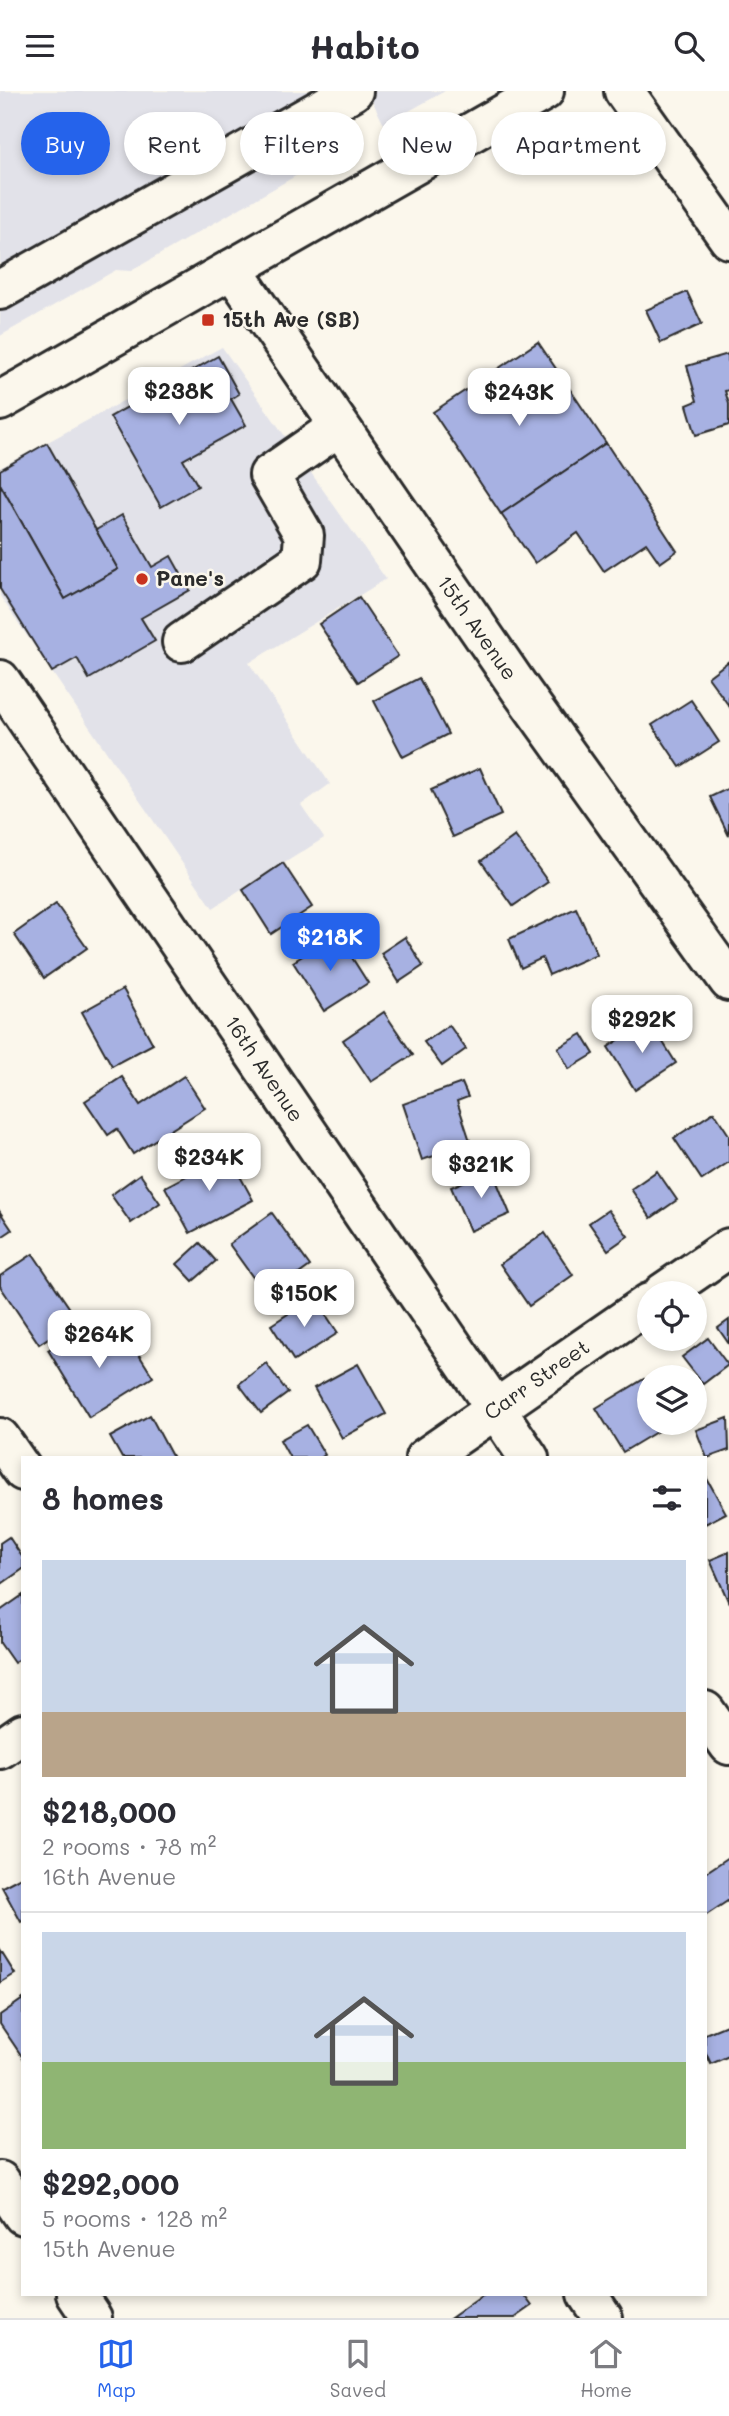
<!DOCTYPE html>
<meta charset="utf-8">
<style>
:root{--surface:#fff;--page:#f7f7f7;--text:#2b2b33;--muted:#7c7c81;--line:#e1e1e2;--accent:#2563eb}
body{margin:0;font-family:Mali,sans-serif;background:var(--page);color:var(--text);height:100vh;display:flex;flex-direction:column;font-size:26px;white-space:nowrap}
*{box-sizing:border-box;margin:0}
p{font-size:23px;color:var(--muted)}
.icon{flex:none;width:38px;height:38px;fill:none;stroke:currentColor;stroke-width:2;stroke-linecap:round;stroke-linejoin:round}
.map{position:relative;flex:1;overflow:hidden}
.sheet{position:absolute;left:21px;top:1365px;width:686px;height:840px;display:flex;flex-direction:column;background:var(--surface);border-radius:0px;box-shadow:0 4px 10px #0003}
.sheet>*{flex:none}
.hud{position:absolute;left:21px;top:21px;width:688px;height:63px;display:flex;gap:14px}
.buttons{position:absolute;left:637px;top:1190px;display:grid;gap:14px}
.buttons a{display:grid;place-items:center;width:70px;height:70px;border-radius:50%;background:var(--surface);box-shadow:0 4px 10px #0003;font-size:35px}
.price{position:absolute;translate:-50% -60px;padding:0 16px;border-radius:14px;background:#fff;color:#222;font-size:23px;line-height:46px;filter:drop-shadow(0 2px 4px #0008)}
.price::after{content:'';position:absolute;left:50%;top:42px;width:21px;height:16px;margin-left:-10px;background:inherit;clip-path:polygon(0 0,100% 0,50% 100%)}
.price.current{background:var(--accent);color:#fff}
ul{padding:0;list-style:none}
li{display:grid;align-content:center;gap:14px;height:371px;padding:0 21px}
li+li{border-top:2px solid var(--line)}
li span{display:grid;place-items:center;height:217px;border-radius:0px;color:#555}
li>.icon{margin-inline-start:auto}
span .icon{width:126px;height:126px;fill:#fffc;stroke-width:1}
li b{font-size:30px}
h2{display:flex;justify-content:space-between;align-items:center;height:84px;padding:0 21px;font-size:30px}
.pill{padding:0 24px;border-radius:32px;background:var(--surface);box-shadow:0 4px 10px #0003;font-size:24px;line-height:63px}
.pill.current{background:var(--accent);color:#fff}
header{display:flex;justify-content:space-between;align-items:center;height:91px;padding:0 21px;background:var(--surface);font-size:32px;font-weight:700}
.dock{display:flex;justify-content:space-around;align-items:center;height:98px;border-top:2px solid var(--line);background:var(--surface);font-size:19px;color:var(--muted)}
.dock a{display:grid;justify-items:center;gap:4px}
.dock .current{color:var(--accent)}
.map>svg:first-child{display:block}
</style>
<header><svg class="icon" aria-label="menu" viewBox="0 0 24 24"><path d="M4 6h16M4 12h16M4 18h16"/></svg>Habito<svg class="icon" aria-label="search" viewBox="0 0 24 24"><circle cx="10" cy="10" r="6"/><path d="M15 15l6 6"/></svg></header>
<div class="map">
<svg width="729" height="2227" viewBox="0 0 729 2227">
<rect width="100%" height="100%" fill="#fbf7ec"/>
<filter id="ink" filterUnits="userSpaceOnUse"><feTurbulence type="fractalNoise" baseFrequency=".0143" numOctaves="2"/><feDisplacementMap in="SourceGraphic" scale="14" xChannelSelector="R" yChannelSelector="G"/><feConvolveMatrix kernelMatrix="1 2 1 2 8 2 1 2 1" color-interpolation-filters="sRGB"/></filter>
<g filter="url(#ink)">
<g fill="#e2e2e9">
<path d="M 0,0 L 359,0 L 311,76 L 131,180 L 116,179 L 0,245 Z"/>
<path d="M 370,0 L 445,0 L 384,34 L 369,3 Z"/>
<path d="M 222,256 L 386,488 L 249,572 L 330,693 L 301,714 L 324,747 L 213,817 L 0,505 L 0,377 Z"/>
</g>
<g fill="#a7b1e2" stroke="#2b2b2b" stroke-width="2">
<path d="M 687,201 L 702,233 L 661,252 L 646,219 Z"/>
<path d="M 538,251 L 606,352 L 501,423 L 433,321 Z"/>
<path d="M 728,263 L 729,299 L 725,300 L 729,313 L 729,334 L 696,344 L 687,314 L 697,310 L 687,275 Z"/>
<path d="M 218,265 L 239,303 L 231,308 L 246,334 L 183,369 L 198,395 L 161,416 L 110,326 Z"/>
<path d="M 47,352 L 118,478 L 65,508 L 0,393 L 0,379 Z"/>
<path d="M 606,352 L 677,460 L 660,472 L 646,452 L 604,480 L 578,442 L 535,472 L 501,423 Z"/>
<path d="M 0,393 L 65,508 L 118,478 L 96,439 L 122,424 L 152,476 L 171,465 L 190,499 L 141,527 L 155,550 L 89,588 L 77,567 L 52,581 L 0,498 Z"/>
<path d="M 359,506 L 398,565 L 358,591 L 319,533 Z"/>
<path d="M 729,570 L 729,615 L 708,586 Z"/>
<path d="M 419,587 L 448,643 L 403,666 L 374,610 Z"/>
<path d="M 691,609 L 719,651 L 680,676 L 652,634 Z"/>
<path d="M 480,677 L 501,724 L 453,746 L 431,699 Z"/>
<path d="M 729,697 L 729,745 L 710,706 Z"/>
<path d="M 515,745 L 548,791 L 513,815 L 481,770 Z"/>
<path d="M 283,772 L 312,816 L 271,843 L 243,799 Z"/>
<path d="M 56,813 L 87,857 L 44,887 L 14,843 Z"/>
<path d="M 576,817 L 597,863 L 549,884 L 542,867 L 521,877 L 509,848 Z"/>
<path d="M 337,843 L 368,892 L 324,920 L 293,871 Z"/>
<path d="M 405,846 L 423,875 L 399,891 L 381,862 Z"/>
<path d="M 123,898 L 153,953 L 112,975 L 82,921 Z"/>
<path d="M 384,921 L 413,964 L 371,991 L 343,949 Z"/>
<path d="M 649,929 L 676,972 L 635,999 L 608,956 Z"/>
<path d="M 449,934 L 466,958 L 442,975 L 424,951 Z"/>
<path d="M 582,943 L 594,963 L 569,978 L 558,957 Z"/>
<path d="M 184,985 L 205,1017 L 133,1063 L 117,1038 L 108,1044 L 85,1010 L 122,986 L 140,1014 Z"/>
<path d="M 462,992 L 468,1006 L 457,1010 L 471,1053 L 422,1069 L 403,1013 Z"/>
<path d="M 714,1021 L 729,1044 L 729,1071 L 702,1089 L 674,1047 Z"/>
<path d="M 228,1063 L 253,1109 L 190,1142 L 165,1096 Z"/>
<path d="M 492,1079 L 510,1123 L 470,1140 L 451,1096 Z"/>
<path d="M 657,1080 L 677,1109 L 651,1127 L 631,1098 Z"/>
<path d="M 140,1083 L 160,1112 L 131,1132 L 111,1104 Z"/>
<path d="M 608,1119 L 628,1145 L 608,1159 L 589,1132 Z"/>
<path d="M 0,1121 L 12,1139 L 0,1147 Z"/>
<path d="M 272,1122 L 310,1175 L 267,1206 L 229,1153 Z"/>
<path d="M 545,1142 L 573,1184 L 529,1215 L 500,1173 Z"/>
<path d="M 200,1152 L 216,1170 L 193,1190 L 177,1173 Z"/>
<path d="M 33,1163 L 77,1228 L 39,1253 L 0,1195 L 0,1185 Z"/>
<path d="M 314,1206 L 338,1242 L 294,1270 L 271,1234 Z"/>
<path d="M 729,1229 L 729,1253 L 718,1237 Z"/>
<path d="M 83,1236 L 101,1265 L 129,1248 L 153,1286 L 89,1326 L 48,1259 Z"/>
<path d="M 708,1247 L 728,1274 L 703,1293 L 682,1266 Z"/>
<path d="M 266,1272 L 288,1302 L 261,1322 L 239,1293 Z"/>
<path d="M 358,1273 L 386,1323 L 342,1347 L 314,1297 Z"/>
<path d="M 644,1288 L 649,1297 L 649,1332 L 671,1332 L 623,1361 L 596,1317 Z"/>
<path d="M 150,1324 L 173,1367 L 122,1367 L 110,1346 Z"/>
<path d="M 728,1327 L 729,1359 L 707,1367 L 696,1339 Z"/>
<path d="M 307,1334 L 325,1364 L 320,1367 L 290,1367 L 280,1349 Z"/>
<path d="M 705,1384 L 726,1422 L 705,1433 Z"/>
<path d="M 9,1446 L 23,1467 L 23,1478 L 0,1494 L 0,1452 Z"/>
<path d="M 729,1461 L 729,1512 L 710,1469 Z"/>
<path d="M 23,1504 L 23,1566 L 14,1572 L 0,1552 L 0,1520 Z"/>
<path d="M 729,1766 L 729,1809 L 705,1825 L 705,1782 Z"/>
<path d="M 23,1785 L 23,1830 L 21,1831 L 2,1796 Z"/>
<path d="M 0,1859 L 15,1883 L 0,1892 Z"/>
<path d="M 23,1908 L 23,1967 L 0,1933 L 0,1924 Z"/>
<path d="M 729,1933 L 729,1965 L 711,1973 L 705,1960 L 705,1943 Z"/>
<path d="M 485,2203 L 523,2203 L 532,2215 L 515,2227 L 451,2227 Z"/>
</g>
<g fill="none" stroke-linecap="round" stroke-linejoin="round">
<g stroke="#2b2b2b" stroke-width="44">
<g id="minor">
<path d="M 624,0 L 729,148"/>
<path d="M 232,178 L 522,601 L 729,890"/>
<path d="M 0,199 L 353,0"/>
<path d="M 0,310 L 544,0"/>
<path d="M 182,551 L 302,469 L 304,444 L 269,384 L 338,336"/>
<path d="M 0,589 L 529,1367"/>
<path d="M 663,1202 L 729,1157"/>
<path d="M 0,1347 L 23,1380"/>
<path d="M 425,1367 L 649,1212"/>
<path d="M 705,1620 L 729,1654"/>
<path d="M 0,1658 L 23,1642"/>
<path d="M 0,2090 L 23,2124"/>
<path d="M 76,2203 L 92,2227"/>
<path d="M 587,2203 L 603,2227"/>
</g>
</g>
<use href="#minor" stroke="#fbf7ec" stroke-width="38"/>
</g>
</g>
<g fill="#c8321e" stroke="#fbf7ec" stroke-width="2.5">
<rect x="201" y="222" width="14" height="14" rx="3.5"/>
<circle cx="142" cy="488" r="7"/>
</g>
<g text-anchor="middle" stroke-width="5" stroke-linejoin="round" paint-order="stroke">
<g font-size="21" font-weight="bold" fill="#2b2b2b" stroke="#fbf7ec" text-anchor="start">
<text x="222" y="236">15th Ave (SB)</text>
<text x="156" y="495">Pane's</text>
</g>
<g font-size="21" fill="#2b2b2b" stroke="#fbf7ec">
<text transform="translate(477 537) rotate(55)" y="7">15th Avenue</text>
<text transform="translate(264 978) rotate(56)" y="7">16th Avenue</text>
<text transform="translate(537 1289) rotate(-35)" y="7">Carr Street</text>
</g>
</g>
</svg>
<div class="buttons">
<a><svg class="icon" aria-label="locate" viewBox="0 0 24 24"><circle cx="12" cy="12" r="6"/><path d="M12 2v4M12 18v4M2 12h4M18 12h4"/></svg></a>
<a><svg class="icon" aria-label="layers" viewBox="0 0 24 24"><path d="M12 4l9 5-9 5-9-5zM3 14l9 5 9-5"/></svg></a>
</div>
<b class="price" style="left:179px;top:336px">$238K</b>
<b class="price" style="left:519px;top:337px">$243K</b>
<b class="price current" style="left:330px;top:882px">$218K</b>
<b class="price" style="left:642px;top:964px">$292K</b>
<b class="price" style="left:209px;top:1102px">$234K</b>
<b class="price" style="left:481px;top:1109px">$321K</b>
<b class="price" style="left:304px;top:1238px">$150K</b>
<b class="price" style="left:99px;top:1279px">$264K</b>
<div class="hud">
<a class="pill current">Buy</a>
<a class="pill">Rent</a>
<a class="pill">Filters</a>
<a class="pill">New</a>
<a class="pill">Apartment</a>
</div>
<section class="sheet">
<h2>8 homes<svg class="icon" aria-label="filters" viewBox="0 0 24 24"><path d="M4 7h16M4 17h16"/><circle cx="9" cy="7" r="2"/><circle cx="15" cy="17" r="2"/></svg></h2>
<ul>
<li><span style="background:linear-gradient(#c9d6e8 70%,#b9a48a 0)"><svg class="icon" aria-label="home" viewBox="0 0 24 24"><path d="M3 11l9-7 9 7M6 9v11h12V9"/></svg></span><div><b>$218,000</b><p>2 rooms · 78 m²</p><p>16th Avenue</p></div></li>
<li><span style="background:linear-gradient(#c9d6e8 60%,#8fb573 0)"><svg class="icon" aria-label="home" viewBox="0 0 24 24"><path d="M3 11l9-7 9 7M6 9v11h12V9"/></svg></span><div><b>$292,000</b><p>5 rooms · 128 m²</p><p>15th Avenue</p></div></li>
</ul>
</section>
</div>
<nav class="dock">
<a class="current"><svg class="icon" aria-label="map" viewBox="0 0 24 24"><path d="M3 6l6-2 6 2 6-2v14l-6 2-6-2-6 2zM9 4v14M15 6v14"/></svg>Map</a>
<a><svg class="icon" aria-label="saved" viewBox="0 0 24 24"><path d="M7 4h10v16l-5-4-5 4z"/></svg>Saved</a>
<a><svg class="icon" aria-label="home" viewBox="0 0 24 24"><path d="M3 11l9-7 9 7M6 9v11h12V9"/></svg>Home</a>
</nav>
